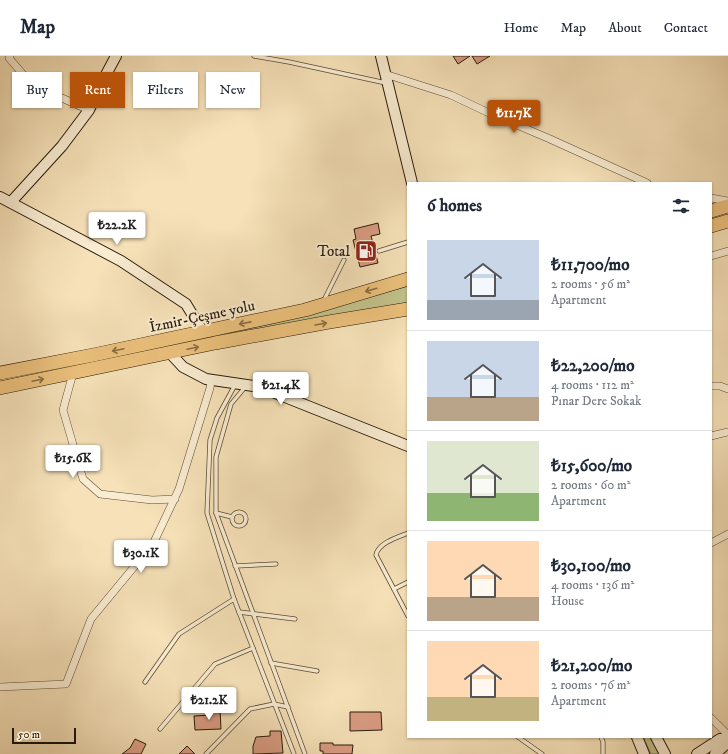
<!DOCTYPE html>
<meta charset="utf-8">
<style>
:root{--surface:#fff;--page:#f2f2f3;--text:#1f2937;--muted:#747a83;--line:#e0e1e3;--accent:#b45309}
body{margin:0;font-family:"IM FELL DW Pica",serif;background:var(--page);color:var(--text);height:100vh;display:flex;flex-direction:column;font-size:15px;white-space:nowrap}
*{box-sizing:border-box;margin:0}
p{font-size:13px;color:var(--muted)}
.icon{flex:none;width:22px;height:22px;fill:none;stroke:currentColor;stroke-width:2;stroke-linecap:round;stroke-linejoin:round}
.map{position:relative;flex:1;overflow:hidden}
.side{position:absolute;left:407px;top:126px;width:305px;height:556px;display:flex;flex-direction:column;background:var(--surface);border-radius:0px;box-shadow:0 1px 3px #0004}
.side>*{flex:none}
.guide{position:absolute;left:12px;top:16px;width:335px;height:36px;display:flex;gap:8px}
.scale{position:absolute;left:12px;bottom:10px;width:64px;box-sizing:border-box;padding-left:4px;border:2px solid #281b0a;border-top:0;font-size:11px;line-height:14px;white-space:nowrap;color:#281b0a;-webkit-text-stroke:3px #f9ecd1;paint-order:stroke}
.price{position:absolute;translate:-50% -34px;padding:0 9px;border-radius:4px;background:#fff;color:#222;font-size:13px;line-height:26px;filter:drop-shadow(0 1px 2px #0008)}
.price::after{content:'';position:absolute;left:50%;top:24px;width:12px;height:9px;margin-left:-6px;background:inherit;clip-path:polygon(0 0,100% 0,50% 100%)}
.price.current{background:var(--accent);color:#fff}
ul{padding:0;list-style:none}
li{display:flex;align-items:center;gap:12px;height:100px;padding:0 20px}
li+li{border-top:1px solid var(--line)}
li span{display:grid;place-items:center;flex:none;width:112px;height:80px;border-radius:0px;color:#555}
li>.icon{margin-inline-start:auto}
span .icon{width:48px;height:48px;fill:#fffc;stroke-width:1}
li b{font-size:17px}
h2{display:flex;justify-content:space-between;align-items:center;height:48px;padding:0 20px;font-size:17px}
.tag{padding:0 14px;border-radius:0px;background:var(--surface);box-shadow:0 1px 3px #0004;font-size:14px;line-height:36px}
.tag.current{background:var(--accent);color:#fff}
header{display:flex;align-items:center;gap:24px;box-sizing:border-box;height:56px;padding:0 20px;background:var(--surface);border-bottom:1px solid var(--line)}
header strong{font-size:19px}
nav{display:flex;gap:22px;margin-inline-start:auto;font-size:14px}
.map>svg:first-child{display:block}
</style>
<header>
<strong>Map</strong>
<nav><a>Home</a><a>Map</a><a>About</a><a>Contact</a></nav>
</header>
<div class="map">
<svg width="728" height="698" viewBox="0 0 728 698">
<rect width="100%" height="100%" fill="#f6e1b8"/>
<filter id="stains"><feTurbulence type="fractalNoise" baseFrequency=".005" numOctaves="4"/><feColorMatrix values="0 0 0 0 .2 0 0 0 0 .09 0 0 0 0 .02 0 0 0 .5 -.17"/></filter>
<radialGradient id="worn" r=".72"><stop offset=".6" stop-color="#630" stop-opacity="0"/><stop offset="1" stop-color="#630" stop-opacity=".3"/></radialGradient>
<g fill="#c2c18a" stroke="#756e4a">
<path d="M 408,230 L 408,247 L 285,269 L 78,309 L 284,265 Z"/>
<path d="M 643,681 L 651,681 L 661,698 L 651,698 Z"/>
</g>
<g fill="#da9c83" stroke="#281b0a">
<path d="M 453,0 L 470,0 L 458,8 Z"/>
<path d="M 472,0 L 490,0 L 477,8 Z"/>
<path d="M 378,167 L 380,178 L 371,180 L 378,207 L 360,211 L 353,184 L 356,183 L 354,173 Z"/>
<path d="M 211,653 L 220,653 L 221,673 L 195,674 L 194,660 L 211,659 Z"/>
<path d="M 350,656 L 381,656 L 382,674 L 350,675 Z"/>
<path d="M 270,675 L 281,675 L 283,697 L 253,698 L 253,690 L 256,681 L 270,680 Z"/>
<path d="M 135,683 L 146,688 L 141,698 L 122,698 L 130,692 Z"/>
<path d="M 320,687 L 333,687 L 333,689 L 353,689 L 352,698 L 323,698 L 323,695 L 320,695 Z"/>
<path d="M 187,690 L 195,698 L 179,698 Z"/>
</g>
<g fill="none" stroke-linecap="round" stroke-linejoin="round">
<g stroke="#5c4c36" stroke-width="5">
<g id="lane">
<path d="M 254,0 L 289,6 L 386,27"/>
<path d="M 379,195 L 408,186"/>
<path d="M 324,244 L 344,204"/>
<path d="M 235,329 L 217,362 L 210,384 L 207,457 L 234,543 L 294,698"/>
<path d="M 246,330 L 231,348 L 216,401 L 216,457 L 305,698"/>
<circle cx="239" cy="463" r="7"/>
<path d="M 216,457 L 232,461"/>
<path d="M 408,477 C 398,481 378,487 376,499 L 408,560"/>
<path d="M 235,510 L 276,508"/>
<path d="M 394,533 L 408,526"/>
<path d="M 239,556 L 295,563"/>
<path d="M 271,607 L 317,615"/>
<path d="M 145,626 L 179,578 L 234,543"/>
<path d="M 160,673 L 215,608 L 253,592"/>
<path d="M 518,681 L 542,698"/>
<path d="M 601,681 L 603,686 L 603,698"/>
<path d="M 206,698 L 250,653 L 274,648 L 288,651"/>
</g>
</g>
<g stroke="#5c4c36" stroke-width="8">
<g id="street">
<path d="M 10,0 L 9,2 L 27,23 L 55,39 L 89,54"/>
<path d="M 385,18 L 451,39 L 489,57 L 550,83 L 647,127"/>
<path d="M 711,142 L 728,145"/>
<path d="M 711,200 L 728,195"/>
<path d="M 73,317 L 63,354 L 83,423 L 100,438 L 152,444 L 175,443"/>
<path d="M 711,330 L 720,330 L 728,333"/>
<path d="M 711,380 L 728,376"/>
<path d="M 711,487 L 728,478"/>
<path d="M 0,631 L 66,628 L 91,563 L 153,488 L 179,433 L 210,332 L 211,324"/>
<path d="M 711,662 L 728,679"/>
</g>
</g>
<g stroke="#281b0a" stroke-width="12">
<g id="secondary">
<path d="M 381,0 L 412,127"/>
<path d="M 0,141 L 121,205 L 186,248 L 203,276"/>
<path d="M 11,146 L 62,90 L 89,54 L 102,26 L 116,0"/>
<path d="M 170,297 L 183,311 L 206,323 L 260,331 L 408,390"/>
<path d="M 637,681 L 644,698"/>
<path d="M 656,681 L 665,698"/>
<path d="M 697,698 L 720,683 L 727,683"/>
<path d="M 715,698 L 725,689 L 728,682"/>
</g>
</g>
<g stroke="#281b0a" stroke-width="14">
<g id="highway">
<path d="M 711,155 L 728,150"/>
<path d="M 711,170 L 728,165"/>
<path d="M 0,317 L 93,299 L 305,254 L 408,223"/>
<path d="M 0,332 L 215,287 L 329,266 L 408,253"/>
</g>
</g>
<use href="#lane" stroke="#f9ecd1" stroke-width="3.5"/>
<use href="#street" stroke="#f9ecd1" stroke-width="7"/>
<use href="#secondary" stroke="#f9ecd1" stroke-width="10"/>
<use href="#highway" stroke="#ebc07c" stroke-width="13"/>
</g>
<defs><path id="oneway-shaft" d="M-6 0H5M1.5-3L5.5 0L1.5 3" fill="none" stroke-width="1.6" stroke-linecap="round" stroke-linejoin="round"/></defs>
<g stroke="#8a6e43">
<use href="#oneway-shaft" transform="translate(371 234) rotate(164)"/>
<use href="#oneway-shaft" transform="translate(245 267) rotate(169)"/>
<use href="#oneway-shaft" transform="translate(321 268) rotate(-10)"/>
<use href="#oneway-shaft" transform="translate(193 292) rotate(-12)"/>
<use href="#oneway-shaft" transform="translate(118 294) rotate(168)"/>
<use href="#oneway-shaft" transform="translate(38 324) rotate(-12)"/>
</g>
<defs>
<g id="fuel-square" transform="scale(1.15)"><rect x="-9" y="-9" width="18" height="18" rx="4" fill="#8f2418" stroke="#f9ecd1"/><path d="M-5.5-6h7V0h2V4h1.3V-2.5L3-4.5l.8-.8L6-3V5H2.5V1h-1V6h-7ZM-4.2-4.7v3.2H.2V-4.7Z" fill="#fff"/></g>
</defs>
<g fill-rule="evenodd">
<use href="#fuel-square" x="366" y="195"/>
</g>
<g text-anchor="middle" stroke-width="4" stroke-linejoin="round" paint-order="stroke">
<g font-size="15" fill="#281b0a" stroke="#f9ecd1" text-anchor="end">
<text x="350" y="200">Total</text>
</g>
<g font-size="15" fill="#281b0a" stroke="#f9ecd1">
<text transform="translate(202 260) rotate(-12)" y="5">İzmir-Çeşme yolu</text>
</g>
</g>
<rect width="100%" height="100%" filter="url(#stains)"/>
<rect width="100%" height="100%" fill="url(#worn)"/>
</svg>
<div class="scale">50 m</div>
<b class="price current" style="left:514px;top:78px">₺11.7K</b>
<b class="price" style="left:117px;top:190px">₺22.2K</b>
<b class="price" style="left:281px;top:350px">₺21.4K</b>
<b class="price" style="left:73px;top:423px">₺15.6K</b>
<b class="price" style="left:141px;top:518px">₺30.1K</b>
<b class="price" style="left:209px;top:665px">₺21.2K</b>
<div class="guide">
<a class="tag">Buy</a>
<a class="tag current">Rent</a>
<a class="tag">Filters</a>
<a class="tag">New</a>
</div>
<section class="side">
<h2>6 homes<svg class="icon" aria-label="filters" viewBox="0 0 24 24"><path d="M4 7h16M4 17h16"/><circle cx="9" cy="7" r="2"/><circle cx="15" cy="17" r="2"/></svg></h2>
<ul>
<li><span style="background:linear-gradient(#c9d6e8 75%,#9aa5b1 0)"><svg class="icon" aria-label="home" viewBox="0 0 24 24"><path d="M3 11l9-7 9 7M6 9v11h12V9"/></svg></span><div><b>₺11,700/mo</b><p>2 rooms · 56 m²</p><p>Apartment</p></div></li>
<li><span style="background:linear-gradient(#c9d6e8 70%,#b9a48a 0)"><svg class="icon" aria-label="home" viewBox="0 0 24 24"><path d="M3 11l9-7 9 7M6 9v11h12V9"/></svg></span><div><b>₺22,200/mo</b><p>4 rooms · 112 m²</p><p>Pınar Dere Sokak</p></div></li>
<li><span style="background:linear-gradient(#dfe7d0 65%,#8fb573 0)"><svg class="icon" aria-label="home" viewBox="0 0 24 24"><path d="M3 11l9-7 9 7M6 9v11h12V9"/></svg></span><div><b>₺15,600/mo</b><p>2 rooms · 60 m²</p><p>Apartment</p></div></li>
<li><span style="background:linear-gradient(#ffd9b3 70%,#b9a48a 0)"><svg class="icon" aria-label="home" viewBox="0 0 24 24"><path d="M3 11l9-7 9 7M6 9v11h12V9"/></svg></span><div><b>₺30,100/mo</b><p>4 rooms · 136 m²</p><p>House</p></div></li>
<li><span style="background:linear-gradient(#ffd9b3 70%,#c2b280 0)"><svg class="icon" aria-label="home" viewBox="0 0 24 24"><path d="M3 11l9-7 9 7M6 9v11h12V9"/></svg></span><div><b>₺21,200/mo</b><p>2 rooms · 76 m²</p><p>Apartment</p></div></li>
</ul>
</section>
</div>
